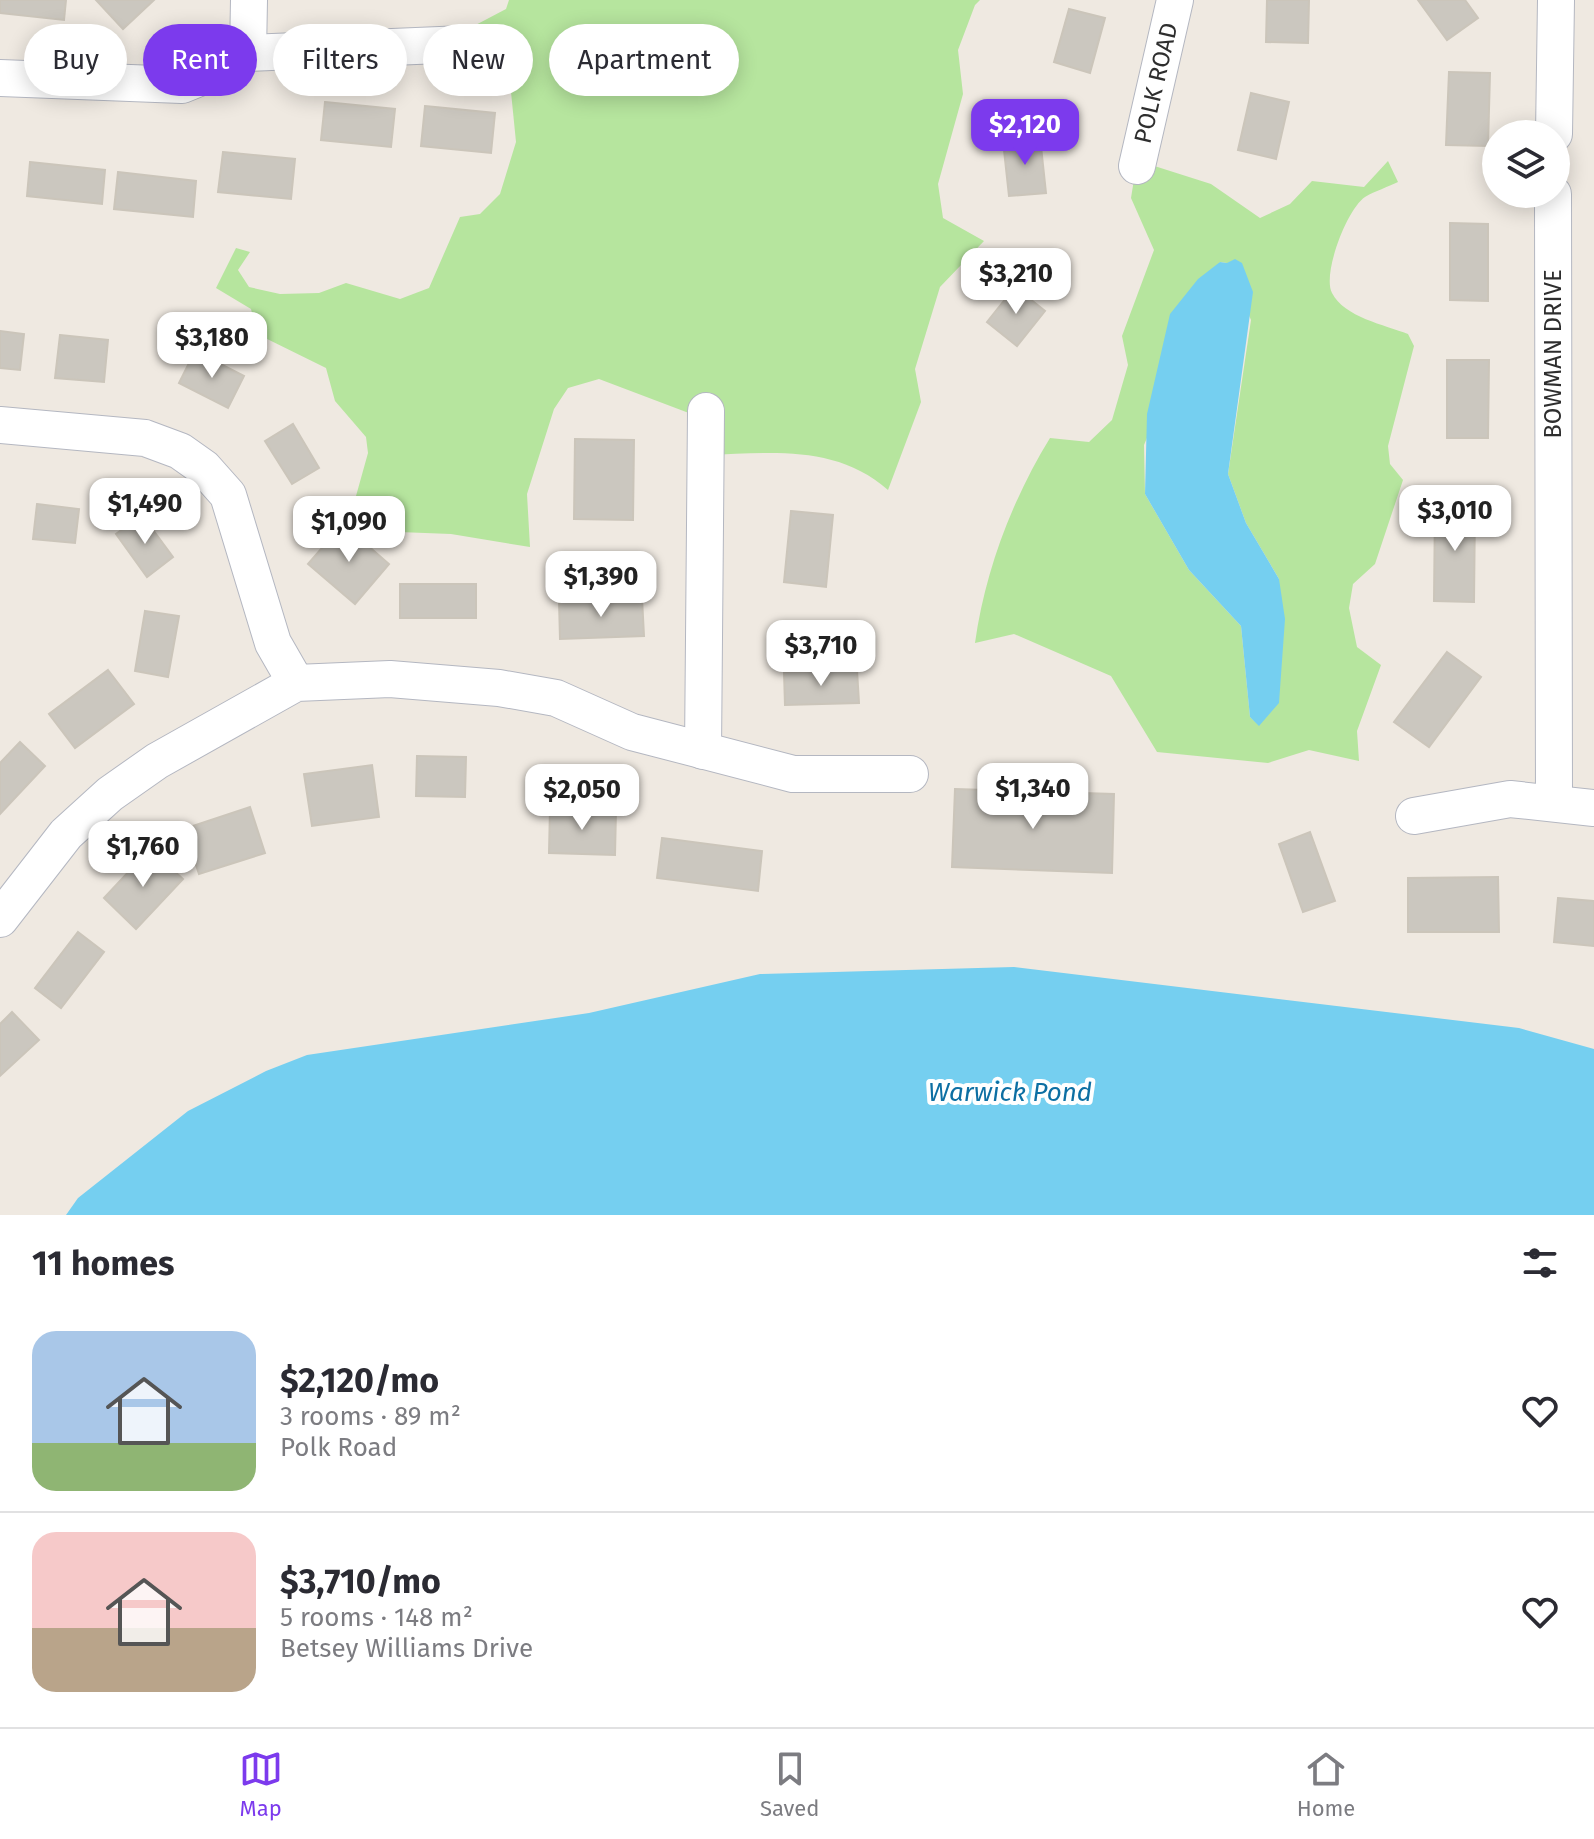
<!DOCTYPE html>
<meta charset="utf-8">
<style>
:root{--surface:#fff;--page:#f2f2f3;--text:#2b2b33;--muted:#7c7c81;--line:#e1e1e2;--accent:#7c3aed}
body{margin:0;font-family:"Fira Sans",sans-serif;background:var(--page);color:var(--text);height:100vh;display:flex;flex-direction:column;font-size:30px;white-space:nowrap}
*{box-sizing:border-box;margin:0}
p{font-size:26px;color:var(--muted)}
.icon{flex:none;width:44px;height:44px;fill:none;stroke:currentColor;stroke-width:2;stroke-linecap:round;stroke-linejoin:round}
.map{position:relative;height:1215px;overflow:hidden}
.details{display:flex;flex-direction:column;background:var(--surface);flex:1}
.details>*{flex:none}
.top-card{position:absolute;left:24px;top:24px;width:800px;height:72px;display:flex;gap:16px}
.controls{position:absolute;left:1482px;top:120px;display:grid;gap:16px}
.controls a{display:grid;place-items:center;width:88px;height:88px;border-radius:50%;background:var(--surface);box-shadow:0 4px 20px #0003;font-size:40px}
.price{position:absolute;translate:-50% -68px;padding:0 18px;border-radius:16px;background:#fff;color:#222;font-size:26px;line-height:52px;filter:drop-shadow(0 2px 4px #0008)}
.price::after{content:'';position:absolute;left:50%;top:48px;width:24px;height:18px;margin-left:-12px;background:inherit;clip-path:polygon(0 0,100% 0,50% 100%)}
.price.active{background:var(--accent);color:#fff}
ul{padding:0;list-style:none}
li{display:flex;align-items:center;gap:24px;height:200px;padding:0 32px}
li+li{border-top:2px solid var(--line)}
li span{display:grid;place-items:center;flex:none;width:224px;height:160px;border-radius:24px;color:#555}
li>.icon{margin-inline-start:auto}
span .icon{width:96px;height:96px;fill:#fffc;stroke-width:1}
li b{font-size:34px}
h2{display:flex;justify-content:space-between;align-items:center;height:96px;padding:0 32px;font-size:34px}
.chip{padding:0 28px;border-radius:36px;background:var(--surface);box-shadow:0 4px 20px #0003;font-size:28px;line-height:72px}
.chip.active{background:var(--accent);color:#fff}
.menu{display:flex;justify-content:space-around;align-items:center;height:112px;border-top:2px solid var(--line);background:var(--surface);font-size:22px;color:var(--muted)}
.menu a{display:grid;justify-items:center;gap:4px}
.menu .active{color:var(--accent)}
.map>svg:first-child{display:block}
</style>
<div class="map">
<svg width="1594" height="1215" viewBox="0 0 1594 1215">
<rect width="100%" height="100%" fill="#efe9e1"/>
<g fill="#b6e59e" fill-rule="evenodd">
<path d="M 509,0 L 980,0 L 975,5 L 958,50 L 963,94 L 938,184 L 943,218 L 984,241 L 940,287 L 915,369 L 921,402 L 888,490 C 836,444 771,453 707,455 L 702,418 L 599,379 L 568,388 L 554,409 L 527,494 L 530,547 L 451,534 L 399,532 L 393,522 L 356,496 L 368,453 L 366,437 L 335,401 L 326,368 L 257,334 L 251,309 L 216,288 L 236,248 L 250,252 L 238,270 L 249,287 L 280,294 L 319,293 L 346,283 L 400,299 L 429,288 L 460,217 L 480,214 L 500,194 L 516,142 L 511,92 L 488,43 L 468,29 L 506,9 Z"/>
<path d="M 1388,161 L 1398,182 C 1388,187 1375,191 1365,197 C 1347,209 1322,274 1332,293 C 1344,317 1385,325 1408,334 L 1414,346 L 1388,446 L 1390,464 L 1403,480 L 1375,564 L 1353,584 L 1349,608 L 1357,647 L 1381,665 L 1357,731 L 1359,761 L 1309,750 L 1268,763 L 1157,752 L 1111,676 L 1014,634 L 975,643 C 985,571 1012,500 1050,438 L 1089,442 L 1112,420 L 1128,365 L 1122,336 L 1154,250 L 1131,198 L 1136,167 L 1145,163 L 1211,184 L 1260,218 L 1290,204 L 1312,181 L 1364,187 ZM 1220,262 L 1227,263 L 1251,320 L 1228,474 L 1246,523 L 1279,579 L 1259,725 L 1250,717 L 1241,626 L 1189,570 L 1145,494 L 1144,445 Z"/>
</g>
<g fill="#75cff0">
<path d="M 1235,259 L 1242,263 L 1253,292 L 1228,474 L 1246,523 L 1279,579 L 1285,619 L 1279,703 L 1259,726 L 1250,717 L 1241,626 L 1189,570 L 1145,494 L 1147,414 L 1170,314 L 1198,279 L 1220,262 L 1227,263 Z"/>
<path d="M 1014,967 L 1519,1028 L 1594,1049 L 1594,1215 L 66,1215 L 78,1198 L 188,1111 L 266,1071 L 307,1055 L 589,1013 L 760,974 Z"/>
</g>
<g fill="#cbc7bf" stroke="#cbc5ba" stroke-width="2">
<path d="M 0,0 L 66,0 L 64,20 L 0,13 Z"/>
<path d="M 96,0 L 154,0 L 123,29 Z"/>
<path d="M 1267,0 L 1309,0 L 1308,43 L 1266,42 Z"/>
<path d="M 1418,0 L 1465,0 L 1478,18 L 1447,40 Z"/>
<path d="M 1069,9 L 1105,18 L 1090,73 L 1054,62 Z"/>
<path d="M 1449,72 L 1490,73 L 1488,146 L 1446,145 Z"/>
<path d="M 1251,93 L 1289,102 L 1276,159 L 1238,150 Z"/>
<path d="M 325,102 L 395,109 L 391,147 L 321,140 Z"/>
<path d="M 425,106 L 495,113 L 491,153 L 421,146 Z"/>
<path d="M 1040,137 L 1046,193 L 1009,196 L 1003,141 Z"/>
<path d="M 223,152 L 295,159 L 291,199 L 218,192 Z"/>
<path d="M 30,162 L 105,170 L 102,204 L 27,196 Z"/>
<path d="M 118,172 L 196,181 L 193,217 L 114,209 Z"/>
<path d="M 1450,223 L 1488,224 L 1488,301 L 1450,300 Z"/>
<path d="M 1015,287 L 1045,311 L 1017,346 L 987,322 Z"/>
<path d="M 0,331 L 24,334 L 20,370 L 0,368 Z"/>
<path d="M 60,335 L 108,340 L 104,382 L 55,378 Z"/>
<path d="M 195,351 L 244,376 L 228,408 L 179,383 Z"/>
<path d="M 1447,360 L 1489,360 L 1488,438 L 1447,438 Z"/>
<path d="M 293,424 L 319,468 L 292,484 L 265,441 Z"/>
<path d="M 575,439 L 634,440 L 633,520 L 574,519 Z"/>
<path d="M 37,504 L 79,509 L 75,543 L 33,539 Z"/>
<path d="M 1435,505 L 1475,505 L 1474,602 L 1434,601 Z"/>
<path d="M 791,511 L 833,515 L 826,587 L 784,582 Z"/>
<path d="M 142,515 L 173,557 L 147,577 L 116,534 Z"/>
<path d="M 343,524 L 389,564 L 355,604 L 308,564 Z"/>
<rect x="400" y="584" width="76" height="34"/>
<path d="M 642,598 L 644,636 L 560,639 L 559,601 Z"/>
<path d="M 145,611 L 179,616 L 168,677 L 135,671 Z"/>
<path d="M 1447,652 L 1481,677 L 1429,747 L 1394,722 Z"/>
<path d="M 108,670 L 134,704 L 75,748 L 49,714 Z"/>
<path d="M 857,670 L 859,703 L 785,705 L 784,672 Z"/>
<path d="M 20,742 L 45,766 L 0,814 L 0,763 Z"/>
<path d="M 417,756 L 466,757 L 465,797 L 416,796 Z"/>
<path d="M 372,765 L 379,817 L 312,826 L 304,774 Z"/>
<path d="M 955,789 L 1114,794 L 1112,873 L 952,867 Z"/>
<path d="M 250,807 L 265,853 L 199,874 L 184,829 Z"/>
<path d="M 550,808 L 616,810 L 615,855 L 549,853 Z"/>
<path d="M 1310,832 L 1335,901 L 1303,912 L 1279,844 Z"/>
<path d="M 662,838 L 762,851 L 758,891 L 657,878 Z"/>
<path d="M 150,849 L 183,879 L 136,929 L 104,898 Z"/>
<path d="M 1498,877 L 1499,932 L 1408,932 L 1408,878 Z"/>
<path d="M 1558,898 L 1594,901 L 1594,946 L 1554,942 Z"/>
<path d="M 78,932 L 104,952 L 61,1008 L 35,988 Z"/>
<path d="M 12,1012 L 39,1040 L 0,1076 L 0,1024 Z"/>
</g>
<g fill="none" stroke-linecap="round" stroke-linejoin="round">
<g stroke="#b4b7c1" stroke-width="38">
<g id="street">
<path d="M 248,53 L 249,0"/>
<path d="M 0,78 L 182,85 L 231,65 L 248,53 L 488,43"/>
<path d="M 1554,134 L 1556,0"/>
<path d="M 1137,166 L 1175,0"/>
<path d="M 1553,194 L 1554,802"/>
<path d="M 0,425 L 145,438 L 180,451 L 204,468 L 228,495 L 273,643 L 296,683"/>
<path d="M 703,751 L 706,411"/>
<path d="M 1414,816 L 1510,799 L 1594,808"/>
<path d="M 0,919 L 66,834 L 110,794 L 157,761 L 296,683 L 390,679 L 499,688 L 556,698 L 632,732 L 793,774 L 910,774"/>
</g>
</g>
<use href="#street" stroke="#fff" stroke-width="36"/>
</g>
<g text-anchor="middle" stroke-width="8" stroke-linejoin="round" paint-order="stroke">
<g font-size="24" fill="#2e2e2e" stroke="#fff">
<text transform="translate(1156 83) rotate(-77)" y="8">POLK ROAD</text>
<text transform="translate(1553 354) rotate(-90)" y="8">BOWMAN DRIVE</text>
</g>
<g font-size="26" font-style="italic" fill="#0d6fa3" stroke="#fff">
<text x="1010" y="1101">Warwick Pond</text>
</g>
</g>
</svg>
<div class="controls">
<a><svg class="icon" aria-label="layers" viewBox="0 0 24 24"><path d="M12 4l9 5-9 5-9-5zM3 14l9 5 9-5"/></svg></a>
</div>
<b class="price active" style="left:1025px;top:167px">$2,120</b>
<b class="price" style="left:1016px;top:316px">$3,210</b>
<b class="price" style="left:212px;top:380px">$3,180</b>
<b class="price" style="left:145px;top:546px">$1,490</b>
<b class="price" style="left:1455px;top:553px">$3,010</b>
<b class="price" style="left:349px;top:564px">$1,090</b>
<b class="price" style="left:601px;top:619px">$1,390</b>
<b class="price" style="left:821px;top:688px">$3,710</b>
<b class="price" style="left:1033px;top:831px">$1,340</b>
<b class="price" style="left:582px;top:832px">$2,050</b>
<b class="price" style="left:143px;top:889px">$1,760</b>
<div class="top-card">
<a class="chip">Buy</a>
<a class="chip active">Rent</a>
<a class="chip">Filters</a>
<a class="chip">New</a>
<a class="chip">Apartment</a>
</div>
</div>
<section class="details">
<h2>11 homes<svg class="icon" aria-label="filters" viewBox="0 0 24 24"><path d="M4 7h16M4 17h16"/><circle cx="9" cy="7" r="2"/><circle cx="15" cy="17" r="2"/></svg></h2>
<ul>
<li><span style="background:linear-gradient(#a9c7e8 70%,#8fb573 0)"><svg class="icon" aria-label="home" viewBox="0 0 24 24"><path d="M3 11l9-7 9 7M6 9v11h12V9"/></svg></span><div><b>$2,120/mo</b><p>3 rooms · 89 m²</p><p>Polk Road</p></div><svg class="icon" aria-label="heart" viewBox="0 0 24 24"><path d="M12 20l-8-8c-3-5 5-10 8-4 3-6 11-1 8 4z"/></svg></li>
<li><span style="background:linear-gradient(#f6c9c9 60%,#b9a48a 0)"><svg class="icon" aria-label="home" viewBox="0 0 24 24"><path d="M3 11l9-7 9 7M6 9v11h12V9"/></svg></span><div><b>$3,710/mo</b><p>5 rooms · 148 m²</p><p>Betsey Williams Drive</p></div><svg class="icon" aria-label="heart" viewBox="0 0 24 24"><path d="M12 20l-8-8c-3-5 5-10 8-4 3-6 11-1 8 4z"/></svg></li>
</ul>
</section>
<nav class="menu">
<a class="active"><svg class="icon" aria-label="map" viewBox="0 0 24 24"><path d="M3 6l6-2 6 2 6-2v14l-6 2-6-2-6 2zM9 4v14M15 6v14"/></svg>Map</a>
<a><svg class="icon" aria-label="saved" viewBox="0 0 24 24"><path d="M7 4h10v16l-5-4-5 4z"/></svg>Saved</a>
<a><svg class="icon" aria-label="home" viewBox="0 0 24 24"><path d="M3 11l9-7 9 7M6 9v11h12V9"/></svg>Home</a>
</nav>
